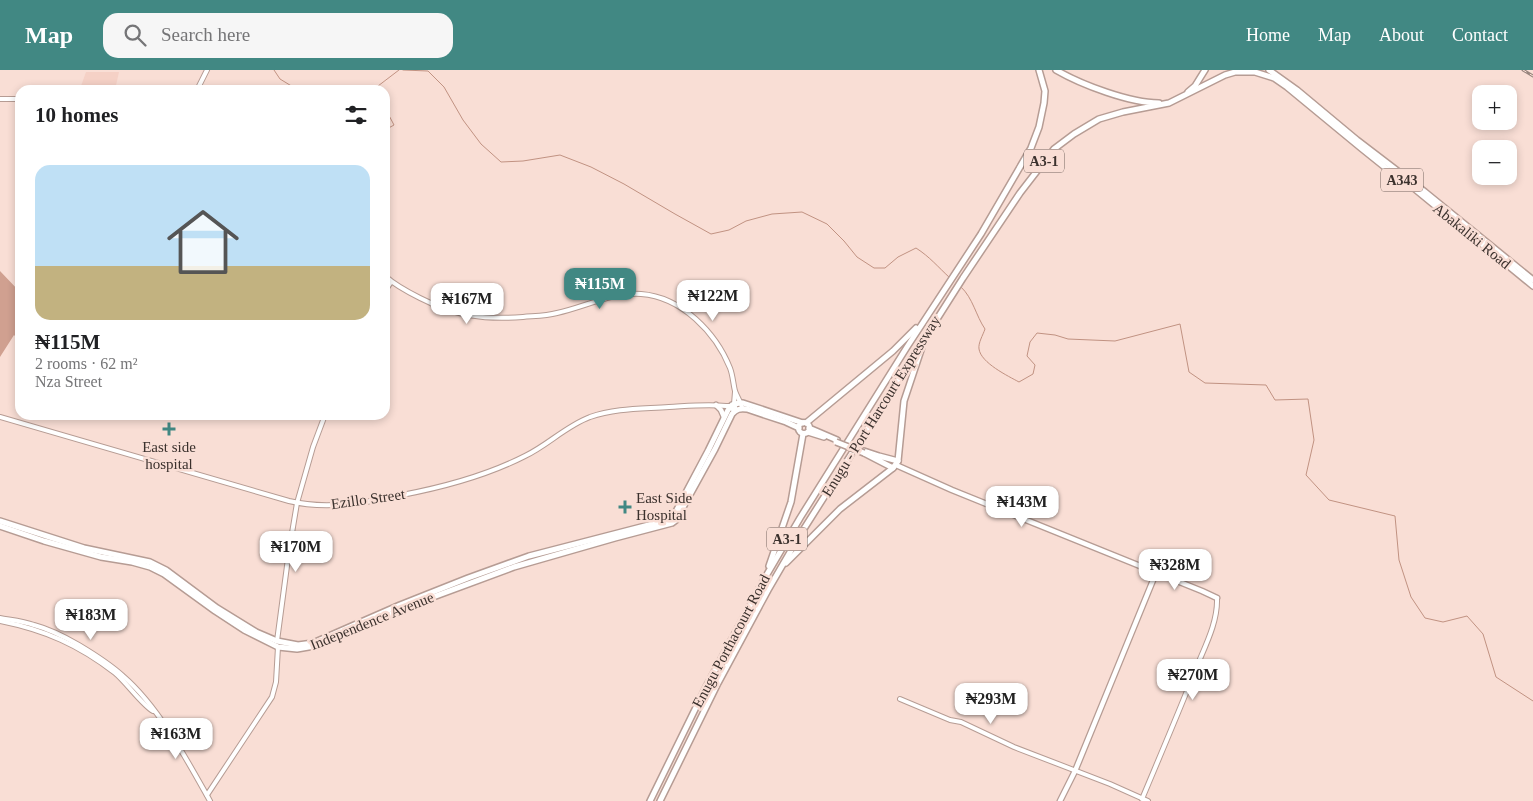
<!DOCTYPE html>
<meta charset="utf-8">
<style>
:root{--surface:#fff;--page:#f6f6f6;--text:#202124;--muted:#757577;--line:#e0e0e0;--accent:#418883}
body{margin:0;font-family:"Times New Roman",serif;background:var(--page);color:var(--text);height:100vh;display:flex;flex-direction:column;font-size:19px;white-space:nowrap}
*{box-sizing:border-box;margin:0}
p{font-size:16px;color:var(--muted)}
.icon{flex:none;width:28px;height:28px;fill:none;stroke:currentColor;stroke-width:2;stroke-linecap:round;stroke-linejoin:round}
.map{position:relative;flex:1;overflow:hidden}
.sheet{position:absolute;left:15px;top:15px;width:375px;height:335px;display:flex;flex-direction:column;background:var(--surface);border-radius:15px;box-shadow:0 2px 8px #0003}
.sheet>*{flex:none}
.controls{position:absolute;left:1472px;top:15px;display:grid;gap:10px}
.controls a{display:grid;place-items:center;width:45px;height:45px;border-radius:10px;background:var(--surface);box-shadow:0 2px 8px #0003;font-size:25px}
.price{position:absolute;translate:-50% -42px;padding:0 11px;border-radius:10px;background:#fff;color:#222;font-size:16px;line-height:32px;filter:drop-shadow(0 1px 2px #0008)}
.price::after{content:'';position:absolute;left:50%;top:30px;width:15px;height:11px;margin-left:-8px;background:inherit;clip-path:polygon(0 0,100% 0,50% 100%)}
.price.active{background:var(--accent);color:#fff}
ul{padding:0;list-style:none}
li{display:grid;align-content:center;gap:10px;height:265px;padding:0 20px}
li+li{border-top:1px solid var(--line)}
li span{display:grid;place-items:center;height:155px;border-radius:15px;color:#555}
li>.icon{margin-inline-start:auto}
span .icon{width:90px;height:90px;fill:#fffc;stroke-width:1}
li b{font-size:21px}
h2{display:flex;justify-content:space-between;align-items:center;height:60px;padding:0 20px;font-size:21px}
header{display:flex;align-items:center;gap:30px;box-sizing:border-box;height:70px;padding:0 25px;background:var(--accent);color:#fff}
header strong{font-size:24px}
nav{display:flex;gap:28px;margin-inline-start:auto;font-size:18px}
.search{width:350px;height:45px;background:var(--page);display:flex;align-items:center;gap:12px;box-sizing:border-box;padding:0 18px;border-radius:15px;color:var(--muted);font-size:19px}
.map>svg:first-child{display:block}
</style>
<header>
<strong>Map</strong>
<div class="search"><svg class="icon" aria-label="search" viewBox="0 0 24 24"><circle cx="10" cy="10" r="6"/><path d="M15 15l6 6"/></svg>Search here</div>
<nav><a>Home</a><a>Map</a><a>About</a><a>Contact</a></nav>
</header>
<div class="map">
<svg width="1533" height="731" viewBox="0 0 1533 731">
<rect width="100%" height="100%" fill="#f9ded5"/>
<path fill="#f5d1c6" d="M 86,2 L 119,2 L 115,20 L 84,20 L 81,16 Z"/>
<path fill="#d0a090" d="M 0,201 L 20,222 L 20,271 L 14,265 L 0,287 Z"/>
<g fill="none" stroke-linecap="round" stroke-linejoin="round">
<g stroke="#c19282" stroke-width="1">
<path d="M 274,0 L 280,9 L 298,20"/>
<path d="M 403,0 L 428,1 L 444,17 L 463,50 L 481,74 L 501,92 L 523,91 L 560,85 L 591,97 L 624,114 L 675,144 L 711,164 L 729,160 L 746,151 L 772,144 L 802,142 L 827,154 L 844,171 L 857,187 L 874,198 L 885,198 L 898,187 L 916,178 C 930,187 938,197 950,208"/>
<path d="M 379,20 L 378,16 L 399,0"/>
<path d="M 385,38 L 394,55 L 385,60"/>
<path d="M 961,217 C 973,228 976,246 985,259 C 983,265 978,273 979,279 C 981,293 1008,306 1019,312 L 1033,304 L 1035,295 L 1027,286 L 1030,272 L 1037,263 L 1055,265 L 1068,269 L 1115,271 L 1180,254 L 1189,302 L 1205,313 L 1266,315 L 1275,330 L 1308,329 L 1314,370 L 1306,405 L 1329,430 L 1395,446 L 1399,490 L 1411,527 L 1425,548 L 1443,552 L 1467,546 L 1483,564 L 1496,607 L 1533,631"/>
</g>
<g stroke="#b69c94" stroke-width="6">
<g id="tertiary">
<path d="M 197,20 L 207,0"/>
<path d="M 0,29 L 20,29"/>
<path d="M 385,206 C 396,216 408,222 420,228 C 455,246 484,250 523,247 C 534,246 546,246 557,243 C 585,237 612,222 641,224 C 682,227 716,263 730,298 C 733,306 733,313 735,321 C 737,327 741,332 742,338"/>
<path d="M 385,221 L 391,212"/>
<path d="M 735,322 L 734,334 L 736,340"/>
<path d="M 0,347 L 289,431 C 326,440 365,433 402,425 C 444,417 486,406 525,386 C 548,375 566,356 590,347 C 616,338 642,339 669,337 C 688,336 707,334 726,336 L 730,336 L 734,341"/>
<path d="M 0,548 C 11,550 23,551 34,555 C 49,559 65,567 79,575 C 94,584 110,594 123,606 C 159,637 187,690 210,731"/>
<path d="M 0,551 C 45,560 79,575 115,603 C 126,612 143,636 153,641"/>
<path d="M 277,571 L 289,481 L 297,433 L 313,377 L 325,345"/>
<path d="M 900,629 L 950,650 L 961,652 L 1014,677 L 1110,714 L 1148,731"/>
<path d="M 207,725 L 272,627 L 276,612 L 278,577"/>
<path d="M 1142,729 C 1160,686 1178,644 1195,601 C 1204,578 1218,553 1217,528"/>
</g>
</g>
<g stroke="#b69c94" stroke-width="7">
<g id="secondary">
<path d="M 716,335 L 721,340 L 724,347"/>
<path d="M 896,395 L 952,420 L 1202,521 L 1217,528"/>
<path d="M 1060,731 L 1075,701 L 1156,503"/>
</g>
</g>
<g stroke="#b69c94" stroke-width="8">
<g id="primary">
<circle cx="804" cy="358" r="5.5"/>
<path d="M 809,358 L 837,370"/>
<path d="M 808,362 L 824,367"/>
<path d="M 864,383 L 893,398 L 898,391 L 879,386 L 864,381"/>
<path d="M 0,451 L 84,478 L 150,492 L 166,500 L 217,538 L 256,562 L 277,571 L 298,575 L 313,573 L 400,535 L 468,508 L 529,486 L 672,449 L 708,381 L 728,340 L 732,335 L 739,333 L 743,333 L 803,353"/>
<path d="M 0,456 L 44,471 L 101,487 L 132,492 L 150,497 L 164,504 L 215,541 L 244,560 L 278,577 L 297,579 L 320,575 L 417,533 L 514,497 L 615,468 L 672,453 L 676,450 L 715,379 L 732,344 C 736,339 740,338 747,339 L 786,352 L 799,358"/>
</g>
</g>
<g stroke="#b69c94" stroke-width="8">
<g id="trunk">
<path d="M 1056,0 C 1082,15 1130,33 1159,33"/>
<path d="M 1269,0 L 1297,20 L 1357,70 L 1425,122 L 1533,210"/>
<path d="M 1188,22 L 1195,16 L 1205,0"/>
<path d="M 806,353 L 893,281 L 916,258"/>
<path d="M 898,391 L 904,331 L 922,277"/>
<path d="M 786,493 L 840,439 L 893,398"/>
<path d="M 769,496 L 791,432 L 803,364"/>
<path d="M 650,731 L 706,617 L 766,506 L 800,448 L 907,277 L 981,164 L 1031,78 L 1039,57 L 1044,33 L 1045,21 L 1039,0"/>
<path d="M 660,731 L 718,613 L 768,520 L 800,465 L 963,208 L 1020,123 L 1054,79 L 1074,64 L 1099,49 L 1123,42 L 1169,33 L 1225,5 L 1235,2 L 1255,2 L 1274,8 L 1287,17 L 1361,78 L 1402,111 L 1410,115 L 1533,216"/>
</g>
</g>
<use href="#tertiary" stroke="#fff" stroke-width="4"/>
<use href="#secondary" stroke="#fff" stroke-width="4.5"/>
<use href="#primary" stroke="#fff" stroke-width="5"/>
<use href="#trunk" stroke="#fff" stroke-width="5"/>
<g stroke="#97857e" stroke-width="3">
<path id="rail" d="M 1523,0 L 1533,6"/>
</g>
<use href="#rail" stroke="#f9ded5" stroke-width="1" stroke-dasharray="4" stroke-linecap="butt"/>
<g stroke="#b69c94" stroke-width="8" stroke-linecap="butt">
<path id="primary-bridge" d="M 836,372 L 864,383"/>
</g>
<use href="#primary-bridge" stroke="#fff" stroke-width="5"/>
</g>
<g fill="#418883" stroke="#f9ded5" stroke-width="2">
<path d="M166.5 351.5h5v5h5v5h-5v5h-5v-5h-5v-5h5z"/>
<path d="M622.5 429.5h5v5h5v5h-5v5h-5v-5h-5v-5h5z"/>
</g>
<g text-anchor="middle" stroke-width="5" stroke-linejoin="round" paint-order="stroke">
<g fill="#f9ded5" stroke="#74655f" stroke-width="1">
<rect x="1024" y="79.5" width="40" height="23" rx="4"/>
<rect x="1381" y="98.5" width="42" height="23" rx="4"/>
<rect x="767" y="457.5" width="40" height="23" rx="4"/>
</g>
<g font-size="14" font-weight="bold" fill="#3b312d">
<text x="1044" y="96">A3-1</text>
<text x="1402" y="115">A343</text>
<text x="787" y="474">A3-1</text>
</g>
<g font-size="15" fill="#3b312d" stroke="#f9ded5">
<text transform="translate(1472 166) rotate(39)" y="5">Abakaliki Road</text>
<text transform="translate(881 336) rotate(-58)" y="5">Enugu - Port Harcourt Expressway</text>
<text transform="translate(368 429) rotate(-8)" y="5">Ezillo Street</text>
<text transform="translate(372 551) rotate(-22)" y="5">Independence Avenue</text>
<text transform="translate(731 571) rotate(-62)" y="5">Enugu Porthacourt Road</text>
</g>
<g font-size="15" fill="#3b312d" stroke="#f9ded5">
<text x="169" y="382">East side<tspan x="169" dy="17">hospital</tspan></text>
<text x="636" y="433" text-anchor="start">East Side<tspan x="636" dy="17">Hospital</tspan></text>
</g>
</g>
</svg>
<div class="controls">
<a>+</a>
<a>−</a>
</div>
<b class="price active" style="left:600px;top:240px">₦115M</b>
<b class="price" style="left:713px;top:252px">₦122M</b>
<b class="price" style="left:467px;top:255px">₦167M</b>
<b class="price" style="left:1022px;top:458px">₦143M</b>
<b class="price" style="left:296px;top:503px">₦170M</b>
<b class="price" style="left:1175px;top:521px">₦328M</b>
<b class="price" style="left:91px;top:571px">₦183M</b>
<b class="price" style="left:1193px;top:631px">₦270M</b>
<b class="price" style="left:991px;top:655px">₦293M</b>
<b class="price" style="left:176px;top:690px">₦163M</b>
<section class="sheet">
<h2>10 homes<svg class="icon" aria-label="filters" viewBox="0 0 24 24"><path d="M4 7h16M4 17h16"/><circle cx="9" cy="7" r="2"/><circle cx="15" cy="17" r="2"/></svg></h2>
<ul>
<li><span style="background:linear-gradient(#bfe0f5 65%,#c2b280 0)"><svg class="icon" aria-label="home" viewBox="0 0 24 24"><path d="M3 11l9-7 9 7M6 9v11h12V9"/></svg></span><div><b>₦115M</b><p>2 rooms · 62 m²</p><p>Nza Street</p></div></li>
</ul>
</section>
</div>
